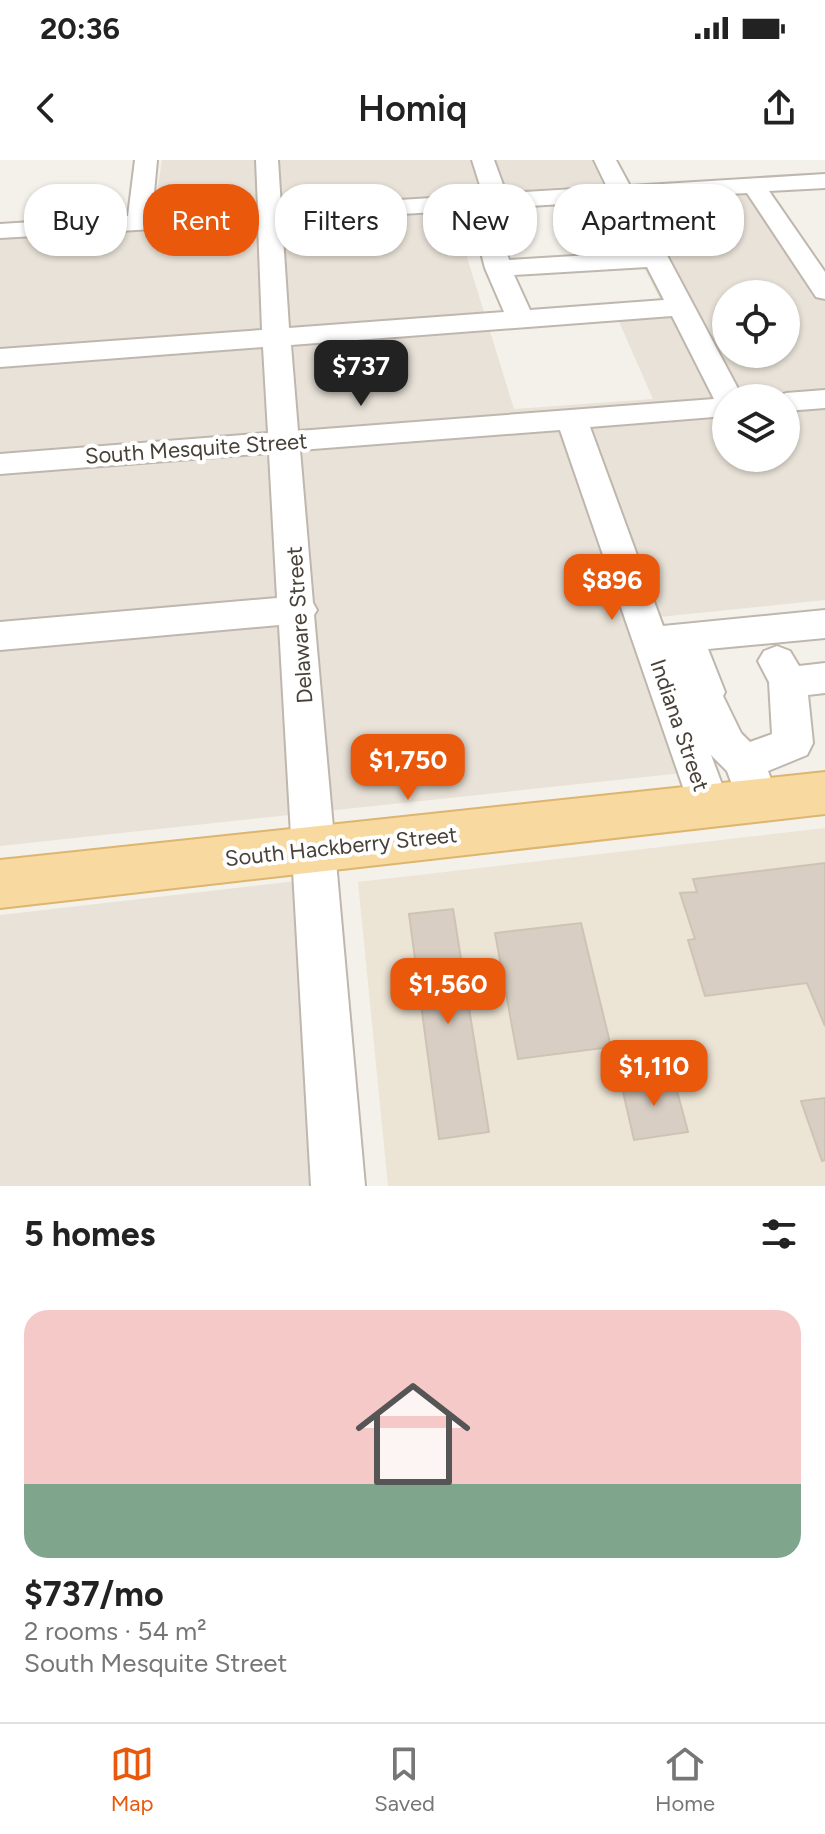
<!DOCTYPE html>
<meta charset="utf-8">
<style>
:root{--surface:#fff;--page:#f6f6f6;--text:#222;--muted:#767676;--line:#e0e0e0;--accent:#ea580c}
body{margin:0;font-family:Figtree,sans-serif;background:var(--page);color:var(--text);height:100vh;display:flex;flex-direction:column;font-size:30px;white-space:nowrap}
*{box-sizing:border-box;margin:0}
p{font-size:26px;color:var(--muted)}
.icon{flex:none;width:44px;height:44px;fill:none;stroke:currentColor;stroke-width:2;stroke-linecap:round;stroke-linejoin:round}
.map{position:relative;height:1026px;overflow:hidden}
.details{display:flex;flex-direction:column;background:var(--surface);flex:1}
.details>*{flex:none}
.guide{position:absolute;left:24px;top:24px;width:778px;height:72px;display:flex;gap:16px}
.buttons{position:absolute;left:712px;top:120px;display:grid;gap:16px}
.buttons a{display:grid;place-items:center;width:88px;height:88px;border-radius:50%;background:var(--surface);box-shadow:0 2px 6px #0004;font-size:40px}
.price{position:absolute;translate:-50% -68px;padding:0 18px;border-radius:16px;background:var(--accent);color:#fff;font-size:26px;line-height:52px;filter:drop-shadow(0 2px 4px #0008)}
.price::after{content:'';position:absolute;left:50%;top:48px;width:24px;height:18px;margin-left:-12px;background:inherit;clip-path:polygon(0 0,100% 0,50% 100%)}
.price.on{background:#222;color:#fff}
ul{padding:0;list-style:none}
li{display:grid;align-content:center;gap:16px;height:424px;padding:0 24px}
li+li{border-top:2px solid var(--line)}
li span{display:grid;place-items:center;height:248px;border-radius:24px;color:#555}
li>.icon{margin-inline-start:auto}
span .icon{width:144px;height:144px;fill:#fffc;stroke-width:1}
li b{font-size:34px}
h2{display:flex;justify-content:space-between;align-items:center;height:96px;padding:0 24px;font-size:34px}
.pill{padding:0 28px;border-radius:32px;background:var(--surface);box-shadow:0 2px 6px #0004;font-size:28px;line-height:72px}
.pill.on{background:var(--accent);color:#fff}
.status{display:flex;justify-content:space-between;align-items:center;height:56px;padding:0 40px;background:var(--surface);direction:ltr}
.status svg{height:22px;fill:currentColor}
header{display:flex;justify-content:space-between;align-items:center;height:104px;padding:0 24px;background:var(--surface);font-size:36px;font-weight:600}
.tabs{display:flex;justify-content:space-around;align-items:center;height:112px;border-top:2px solid var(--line);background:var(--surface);font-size:22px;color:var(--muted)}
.tabs a{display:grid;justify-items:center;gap:4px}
.tabs .on{color:var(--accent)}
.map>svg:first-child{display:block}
</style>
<div class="status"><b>20:36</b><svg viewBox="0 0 49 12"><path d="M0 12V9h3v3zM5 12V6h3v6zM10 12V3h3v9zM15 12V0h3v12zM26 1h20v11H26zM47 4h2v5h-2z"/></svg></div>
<header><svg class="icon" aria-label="back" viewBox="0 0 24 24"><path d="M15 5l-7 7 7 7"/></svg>Homiq<svg class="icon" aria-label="share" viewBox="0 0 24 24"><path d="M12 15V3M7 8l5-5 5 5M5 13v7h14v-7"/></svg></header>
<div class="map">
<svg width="825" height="1026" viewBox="0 0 825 1026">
<rect width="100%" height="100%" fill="#f4f0ea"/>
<g fill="#e8e2d8" fill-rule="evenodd">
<path d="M 162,0 L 593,0 L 605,24 L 448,36 L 514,249 L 653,239 L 617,157 L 667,153 L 610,40 L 749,29 L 825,139 L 825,440 L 630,460 L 682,613 L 0,686 L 0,77 L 152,66 ZM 726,134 L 786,134 L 786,194 L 726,194 ZM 726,238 L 786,238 L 786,298 L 726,298 Z"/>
<path d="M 297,721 L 312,1026 L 0,1026 L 0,755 Z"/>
</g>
<path fill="#ece4d5" d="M 825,668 L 825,1026 L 388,1026 L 358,722 Z"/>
<g fill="#d8cec3" stroke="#cfc3b4" stroke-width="2">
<path d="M 825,703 L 825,866 L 807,823 L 705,836 L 688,780 L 695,779 L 680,733 L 697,732 L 693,719 Z"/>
<path d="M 453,749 L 489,972 L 439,979 L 409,754 Z"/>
<path d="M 581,763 L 611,887 L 518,899 L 495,773 Z"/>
<path d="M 673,916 L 688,972 L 634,980 L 621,923 Z"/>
<path d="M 825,938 L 825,1000 L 822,1001 L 801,941 Z"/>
</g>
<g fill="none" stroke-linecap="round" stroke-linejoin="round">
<g stroke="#bfb7ad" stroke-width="4">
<g id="minor">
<path d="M 135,0 L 157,0 L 152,55 L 258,48 L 256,0 L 278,0 L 281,47 L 483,35 L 472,0 L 494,0 L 506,33 L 607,27 L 594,0 L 616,0 L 630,26 L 825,14 L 825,28 L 769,31 L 825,112 L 825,139 L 816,137 L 747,33 L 637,39 L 743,238 L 726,238 L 726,256 L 590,267 L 663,466 L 825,450 L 825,478 L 708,489 L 725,532 L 723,536 L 741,573 L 750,582 L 772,574 L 769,522 L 758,501 L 764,491 L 777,486 L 790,491 L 799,506 L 825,503 L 825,533 L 808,535 L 813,583 L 807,595 L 768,611 L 779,641 L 773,654 L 758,659 L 743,654 L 727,611 L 711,595 L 730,646 L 724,659 L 709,664 L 694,659 L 560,270 L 300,290 L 313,443 L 317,450 L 314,455 L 365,1026 L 311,1026 L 279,465 L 0,490 L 0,462 L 277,438 L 269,293 L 0,314 L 0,294 L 268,273 L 263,187 L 0,207 L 0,189 L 262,170 L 258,63 L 0,78 L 0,64 L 128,56 ZM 614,41 L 640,92 L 509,100 L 494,48 ZM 470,50 L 485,108 L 504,152 L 289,168 L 282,61 ZM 647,107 L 664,140 L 530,150 L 514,115 ZM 672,156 L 714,239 L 298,271 L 291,185 Z"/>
<path d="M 825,230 L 825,248 L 786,251 L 786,238 L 774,238 L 786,233 Z"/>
</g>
</g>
<g stroke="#ddb56f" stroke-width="4">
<path id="major" d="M 825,612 L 825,654 L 0,748 L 0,700 Z"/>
</g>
<use href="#minor" fill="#fff" fill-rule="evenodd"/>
<use href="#major" fill="#f8d99f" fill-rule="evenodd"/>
</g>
<g text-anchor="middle" stroke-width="8" stroke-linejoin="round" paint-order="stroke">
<g font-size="22" fill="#474138" stroke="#fff">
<text transform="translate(196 288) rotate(-4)" y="8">South Mesquite Street</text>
<text transform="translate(299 465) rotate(-94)" y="8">Delaware Street</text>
<text transform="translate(680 565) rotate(71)" y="8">Indiana Street</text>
<text transform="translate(341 686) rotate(-6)" y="8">South Hackberry Street</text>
</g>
</g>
</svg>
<div class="buttons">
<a><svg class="icon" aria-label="locate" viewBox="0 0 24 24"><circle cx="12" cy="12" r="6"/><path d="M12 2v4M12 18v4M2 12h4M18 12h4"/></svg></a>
<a><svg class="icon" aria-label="layers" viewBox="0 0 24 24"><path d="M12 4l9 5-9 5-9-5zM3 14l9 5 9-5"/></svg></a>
</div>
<b class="price on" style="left:361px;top:248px">$737</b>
<b class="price" style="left:612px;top:462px">$896</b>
<b class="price" style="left:408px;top:642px">$1,750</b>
<b class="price" style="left:448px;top:866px">$1,560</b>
<b class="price" style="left:654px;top:948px">$1,110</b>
<div class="guide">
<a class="pill">Buy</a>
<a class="pill on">Rent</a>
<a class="pill">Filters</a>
<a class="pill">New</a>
<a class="pill">Apartment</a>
</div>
</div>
<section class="details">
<h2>5 homes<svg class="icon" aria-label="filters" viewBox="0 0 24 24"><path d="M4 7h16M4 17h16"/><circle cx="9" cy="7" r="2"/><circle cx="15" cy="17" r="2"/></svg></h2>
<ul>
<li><span style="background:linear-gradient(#f6c9c9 70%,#7fa58c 0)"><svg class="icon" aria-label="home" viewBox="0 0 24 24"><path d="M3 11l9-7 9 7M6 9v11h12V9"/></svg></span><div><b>$737/mo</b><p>2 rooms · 54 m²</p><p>South Mesquite Street</p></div></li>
</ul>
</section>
<nav class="tabs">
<a class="on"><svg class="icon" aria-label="map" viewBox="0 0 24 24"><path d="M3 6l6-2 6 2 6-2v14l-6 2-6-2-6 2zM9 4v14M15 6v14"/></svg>Map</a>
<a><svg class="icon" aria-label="saved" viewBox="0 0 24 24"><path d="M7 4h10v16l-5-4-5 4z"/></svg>Saved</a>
<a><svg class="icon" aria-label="home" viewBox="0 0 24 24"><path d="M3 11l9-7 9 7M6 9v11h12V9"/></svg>Home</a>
</nav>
